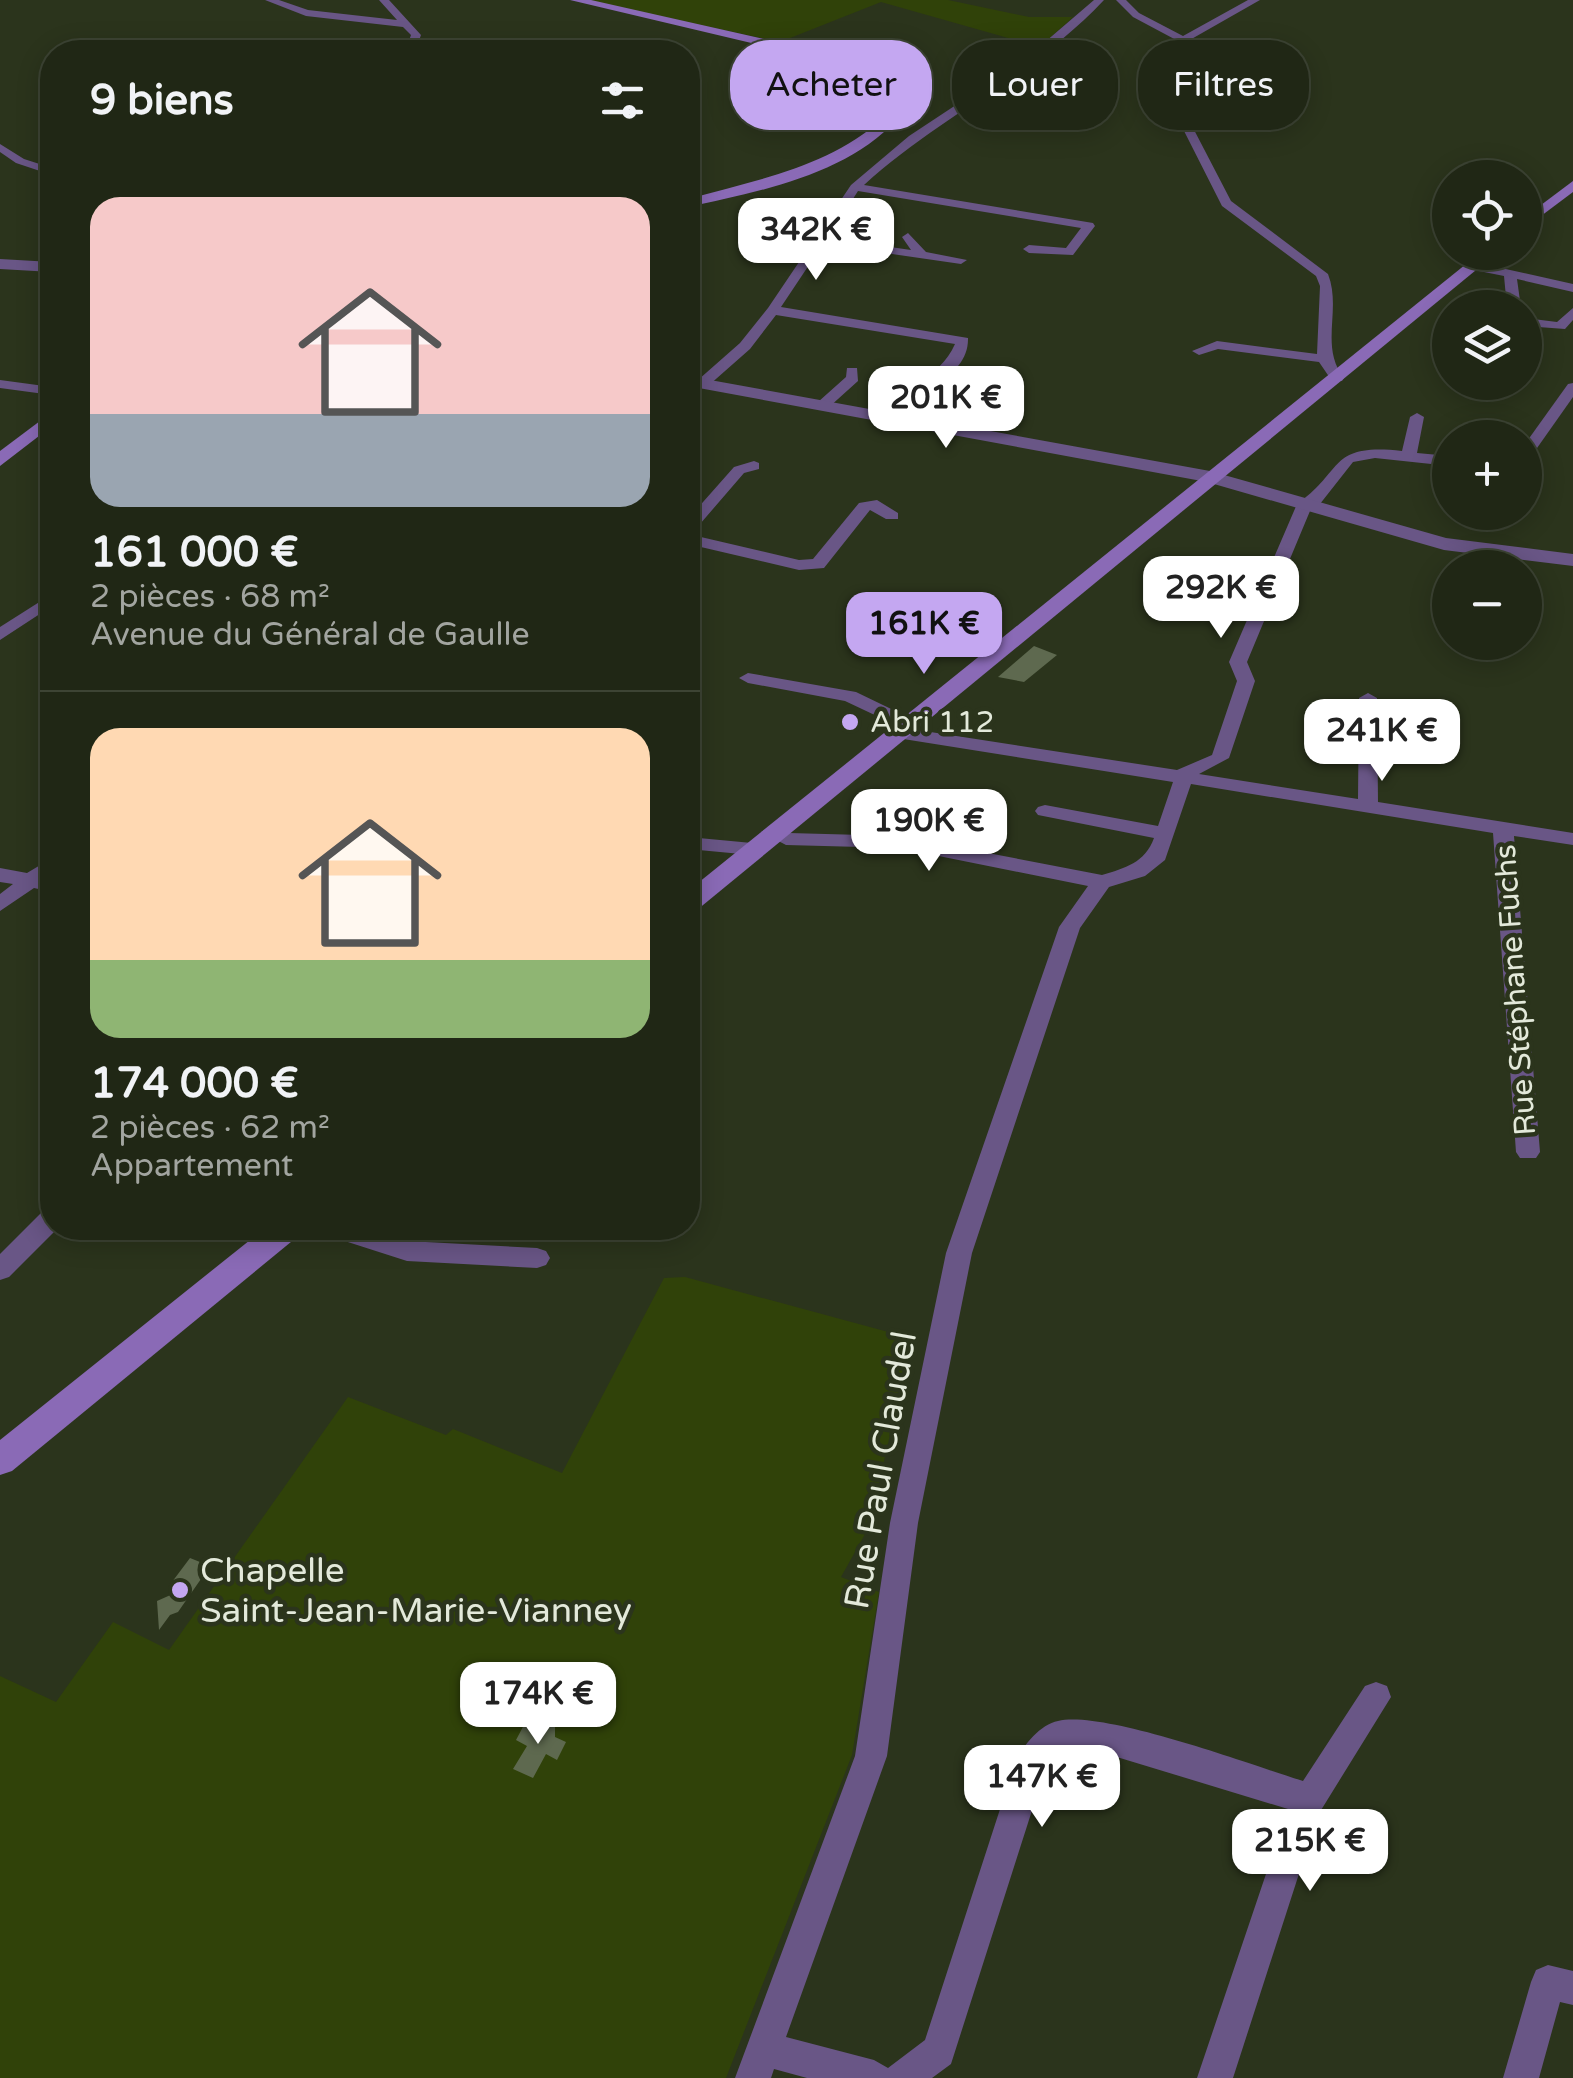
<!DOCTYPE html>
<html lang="fr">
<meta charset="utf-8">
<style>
:root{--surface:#202715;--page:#282f1e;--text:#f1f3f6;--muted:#a2a5a0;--line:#3d4434;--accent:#c4a7f1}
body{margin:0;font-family:"Varela Round",sans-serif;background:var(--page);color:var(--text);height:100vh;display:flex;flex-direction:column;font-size:38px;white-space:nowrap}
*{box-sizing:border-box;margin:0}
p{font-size:32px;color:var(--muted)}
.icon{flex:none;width:55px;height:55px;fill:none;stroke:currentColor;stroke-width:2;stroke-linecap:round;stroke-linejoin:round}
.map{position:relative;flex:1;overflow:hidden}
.drawer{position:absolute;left:40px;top:40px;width:660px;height:1200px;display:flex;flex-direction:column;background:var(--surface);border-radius:40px;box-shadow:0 5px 25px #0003,0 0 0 2px var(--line)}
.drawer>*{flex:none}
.top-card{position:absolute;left:730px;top:40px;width:692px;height:90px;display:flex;gap:20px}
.tools{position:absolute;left:1432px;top:160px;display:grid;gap:20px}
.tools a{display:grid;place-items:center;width:110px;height:110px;border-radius:50%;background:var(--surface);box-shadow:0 5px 25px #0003,0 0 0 2px var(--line);font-size:50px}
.price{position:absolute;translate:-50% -85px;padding:0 22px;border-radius:20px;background:#fff;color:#222;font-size:32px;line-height:65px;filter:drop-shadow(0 2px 5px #0008)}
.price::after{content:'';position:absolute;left:50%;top:60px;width:30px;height:22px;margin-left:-15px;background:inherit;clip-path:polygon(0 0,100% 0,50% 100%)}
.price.active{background:var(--accent);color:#111}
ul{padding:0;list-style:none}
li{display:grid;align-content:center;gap:20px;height:530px;padding:0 50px}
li+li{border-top:2px solid var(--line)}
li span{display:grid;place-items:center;height:310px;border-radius:30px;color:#555}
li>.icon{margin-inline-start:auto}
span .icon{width:180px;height:180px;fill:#fffc;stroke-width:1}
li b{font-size:42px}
h2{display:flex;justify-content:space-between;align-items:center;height:120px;padding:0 50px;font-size:42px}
.tag{padding:0 35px;border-radius:40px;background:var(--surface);box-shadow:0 5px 25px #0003,0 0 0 2px var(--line);font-size:35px;line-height:90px}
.tag.active{background:var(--accent);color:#111}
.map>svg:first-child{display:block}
</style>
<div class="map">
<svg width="1573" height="2078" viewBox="0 0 1573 2078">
<rect width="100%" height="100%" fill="#2b341c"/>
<g fill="#304209">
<path d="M 585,0 L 948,0 L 1029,17 L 1073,17 L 1040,47 L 881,2 L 780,42 Z"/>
<path d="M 685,1277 L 903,1336 L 910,1347 L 869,1527 L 841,1577 L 879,1592 L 852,1755 L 726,2078 L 0,2078 L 0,1676 L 56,1702 L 113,1622 L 169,1650 L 348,1397 L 446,1435 L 453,1429 L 562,1473 L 664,1278 Z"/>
</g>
<g fill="#5e694f">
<path d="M 1034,646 L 1057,655 L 1024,682 L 998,677 Z"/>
<path d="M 190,1558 L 210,1566 L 178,1612 L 170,1615 L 159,1630 L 157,1601 L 175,1593 L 169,1586 Z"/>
<path d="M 545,1721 L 555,1725 L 555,1737 L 566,1742 L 557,1760 L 546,1754 L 533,1778 L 513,1769 L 527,1746 L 516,1740 L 525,1723 L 537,1728 Z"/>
</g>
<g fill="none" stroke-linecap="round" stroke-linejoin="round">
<g fill="#695686" fill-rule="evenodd">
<path d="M 265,0 L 279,0 L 308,10 L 397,20 L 379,0 L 389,0 L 421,35 L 415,52 L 405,52 L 411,35 L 403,27 L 306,16 Z"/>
<path d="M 1094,0 L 1104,0 C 1034,75 939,116 864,185 L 1093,223 L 1095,226 L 1073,255 L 1029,253 L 1023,249 L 1029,245 L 1066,248 L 1081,228 L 858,191 L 828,238 L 911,250 L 902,237 L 908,233 L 926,252 L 967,260 L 961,264 L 823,244 L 781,307 L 968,338 C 969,380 911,394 885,418 L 875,418 L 875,412 C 902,387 939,380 955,344 L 776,315 L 750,349 L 708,386 L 698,386 L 698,380 L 740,343 L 768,308 L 851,185 L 909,136 L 1024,60 Z"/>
<path d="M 1116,0 L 1126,0 L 1139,13 L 1183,36 L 1248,0 L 1260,0 L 1188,41 L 1189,51 L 1163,80 L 1162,88 L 1191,124 L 1231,201 L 1328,274 C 1342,310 1319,346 1344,378 L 1342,381 L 1332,381 L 1319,362 L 1218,349 L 1199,355 L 1192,351 L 1217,341 L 1317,354 L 1320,286 L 1316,276 L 1222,206 L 1181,125 L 1152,88 L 1154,77 L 1179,50 L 1178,41 L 1133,17 Z"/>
<path d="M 248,39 L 314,49 L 319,52 L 244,44 Z"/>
<path d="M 0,144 L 24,159 L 52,168 L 52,175 L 16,163 L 0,152 Z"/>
<path d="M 1474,262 L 1573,284 L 1573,292 L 1517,279 L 1521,308 L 1507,308 L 1504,276 L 1469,269 L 1468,266 Z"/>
<path d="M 1573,308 L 1573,320 L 1565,329 L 1525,326 L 1525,318 L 1557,322 Z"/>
<path d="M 847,368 L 857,368 L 858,381 L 828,408 L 818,408 L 818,402 L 846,377 Z"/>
<path d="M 0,380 L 52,387 L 52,395 L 0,388 Z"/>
<path d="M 1573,383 L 1573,397 L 1530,458 L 1525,460 L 1525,444 L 1568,384 Z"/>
<path d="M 1417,413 L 1424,417 L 1417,453 L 1450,456 L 1450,466 L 1375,458 L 1353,462 L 1316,509 L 1310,511 L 1247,662 L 1255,681 L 1229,758 L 1199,774 L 1358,799 L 1359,698 L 1368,693 L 1377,698 L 1378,802 L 1573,833 L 1573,845 L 1514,836 L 1540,1152 L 1536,1158 L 1520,1158 L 1516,1152 L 1493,833 L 1191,784 L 1165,860 L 1145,876 L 1109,887 L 1080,928 L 972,1253 L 918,1523 L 887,1756 L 786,2037 L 874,2060 L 888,2068 L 925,2040 L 1015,1763 C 1021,1748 1040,1724 1058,1721 C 1104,1710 1251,1765 1303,1781 L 1365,1686 L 1376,1682 L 1387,1686 L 1391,1697 L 1318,1815 L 1233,2078 L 1197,2078 L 1288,1809 L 1097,1751 L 1065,1751 L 1044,1773 L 951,2064 L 932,2078 L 807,2078 L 774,2069 L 771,2078 L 735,2078 L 855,1756 L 890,1523 L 946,1253 L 1059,927 L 1088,886 L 899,848 L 786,845 L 761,832 L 771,826 L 789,833 L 899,836 L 1102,875 C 1125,868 1145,863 1154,838 L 1038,815 L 1035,811 L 1038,807 L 1045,805 L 1158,826 L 1173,782 L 897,738 L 888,732 L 898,726 L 845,701 L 748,683 L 739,678 L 748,673 L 856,692 L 914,720 L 916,724 L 911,729 L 1177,770 L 1212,755 L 1237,681 L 1229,662 L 1297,504 C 1345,471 1327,443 1402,451 L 1410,417 Z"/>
<path d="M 754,461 L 759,463 L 759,469 L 744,473 L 694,531 L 688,533 L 688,519 L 734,467 Z"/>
<path d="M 877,500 L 898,513 L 898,519 L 886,519 L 870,510 L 824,568 L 799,570 L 688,544 L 688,534 L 799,560 L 813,559 L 859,503 Z"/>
<path d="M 52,594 L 52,606 L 0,640 L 0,627 Z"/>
<path d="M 688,837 L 752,843 L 762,849 L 752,855 L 688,849 Z"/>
<path d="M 52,858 L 52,875 L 49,878 L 52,878 L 52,892 L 34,888 L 0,911 L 0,894 L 13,884 L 0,882 L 0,868 L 27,873 Z"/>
<path d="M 52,1208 L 52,1228 L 58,1228 L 9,1277 L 0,1280 L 0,1254 L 43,1211 Z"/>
<path d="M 323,1228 L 365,1228 L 407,1241 L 537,1248 L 546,1251 L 550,1258 L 546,1265 L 537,1268 L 407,1261 L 326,1235 Z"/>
<path d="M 1548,1965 L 1573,1971 L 1573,2005 L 1560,2002 L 1539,2078 L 1503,2078 L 1531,1982 L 1536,1970 Z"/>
</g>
<g fill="#695686" fill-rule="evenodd">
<path d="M 0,259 L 52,262 L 52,272 L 0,269 Z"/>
<path d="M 688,376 L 1210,471 L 1446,538 L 1573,554 L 1573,566 L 1444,550 L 1207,482 L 688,386 Z"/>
</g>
<g fill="#8a6ab6" fill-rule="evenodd">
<path d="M 570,0 L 591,0 L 831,54 L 874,72 L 897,96 L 897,119 C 847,175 757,192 688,207 L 688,199 C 756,180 830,167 883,118 L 884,97 L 866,78 L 823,60 Z"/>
<path d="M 1573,181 L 1573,192 L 1525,228 L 1525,217 Z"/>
<path d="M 1481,252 L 1498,252 L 697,910 L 688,912 L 688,891 Z"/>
<path d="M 52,412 L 52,426 L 0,466 L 0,451 Z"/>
<path d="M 265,1228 L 301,1228 L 297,1237 L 12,1471 L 0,1475 L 0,1440 Z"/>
</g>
</g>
<g fill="#c4a7f1" stroke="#2b341c" stroke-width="4">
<circle cx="850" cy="722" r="10"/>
<circle cx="180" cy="1590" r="10"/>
</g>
<g text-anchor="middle" stroke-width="9" stroke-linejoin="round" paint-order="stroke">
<g font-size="30" fill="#e3e9da" stroke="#2b341c" text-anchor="start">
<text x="870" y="732">Abri 112</text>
</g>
<g font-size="30" fill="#e3e9da" stroke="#2b341c">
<text transform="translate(1515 990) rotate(-94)" y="10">Rue Stéphane Fuchs</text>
</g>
<g font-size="35" fill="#e3e9da" stroke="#2b341c">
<text transform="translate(880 1470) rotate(-80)" y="12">Rue Paul Claudel</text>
</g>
<g font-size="35" fill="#e3e9da" stroke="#2b341c" text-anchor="start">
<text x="200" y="1582">Chapelle<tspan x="200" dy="40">Saint-Jean-Marie-Vianney</tspan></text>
</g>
</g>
</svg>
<div class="tools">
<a><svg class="icon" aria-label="locate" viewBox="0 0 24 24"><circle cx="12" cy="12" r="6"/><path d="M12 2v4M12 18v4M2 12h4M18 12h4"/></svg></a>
<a><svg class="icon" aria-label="layers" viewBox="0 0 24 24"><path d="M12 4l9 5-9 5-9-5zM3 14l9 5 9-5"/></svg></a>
<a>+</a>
<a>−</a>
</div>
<b class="price" style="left:816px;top:283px">342K €</b>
<b class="price" style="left:946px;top:451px">201K €</b>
<b class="price" style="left:1221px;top:641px">292K €</b>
<b class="price active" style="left:924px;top:677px">161K €</b>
<b class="price" style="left:1382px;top:784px">241K €</b>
<b class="price" style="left:929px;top:874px">190K €</b>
<b class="price" style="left:538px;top:1747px">174K €</b>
<b class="price" style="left:1042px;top:1830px">147K €</b>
<b class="price" style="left:1310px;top:1894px">215K €</b>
<div class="top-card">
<a class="tag active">Acheter</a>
<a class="tag">Louer</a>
<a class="tag">Filtres</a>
</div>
<section class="drawer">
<h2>9 biens<svg class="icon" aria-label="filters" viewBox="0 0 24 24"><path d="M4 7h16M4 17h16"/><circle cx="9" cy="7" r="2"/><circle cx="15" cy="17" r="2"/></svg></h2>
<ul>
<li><span style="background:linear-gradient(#f6c9c9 70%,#9aa5b1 0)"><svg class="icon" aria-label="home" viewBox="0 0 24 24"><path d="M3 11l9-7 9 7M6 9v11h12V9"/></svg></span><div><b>161 000 €</b><p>2 pièces · 68 m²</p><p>Avenue du Général de Gaulle</p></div></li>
<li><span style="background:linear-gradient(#ffd9b3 75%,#8fb573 0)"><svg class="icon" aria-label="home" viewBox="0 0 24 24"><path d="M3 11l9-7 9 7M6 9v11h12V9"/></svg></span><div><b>174 000 €</b><p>2 pièces · 62 m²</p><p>Appartement</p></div></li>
</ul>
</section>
</div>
